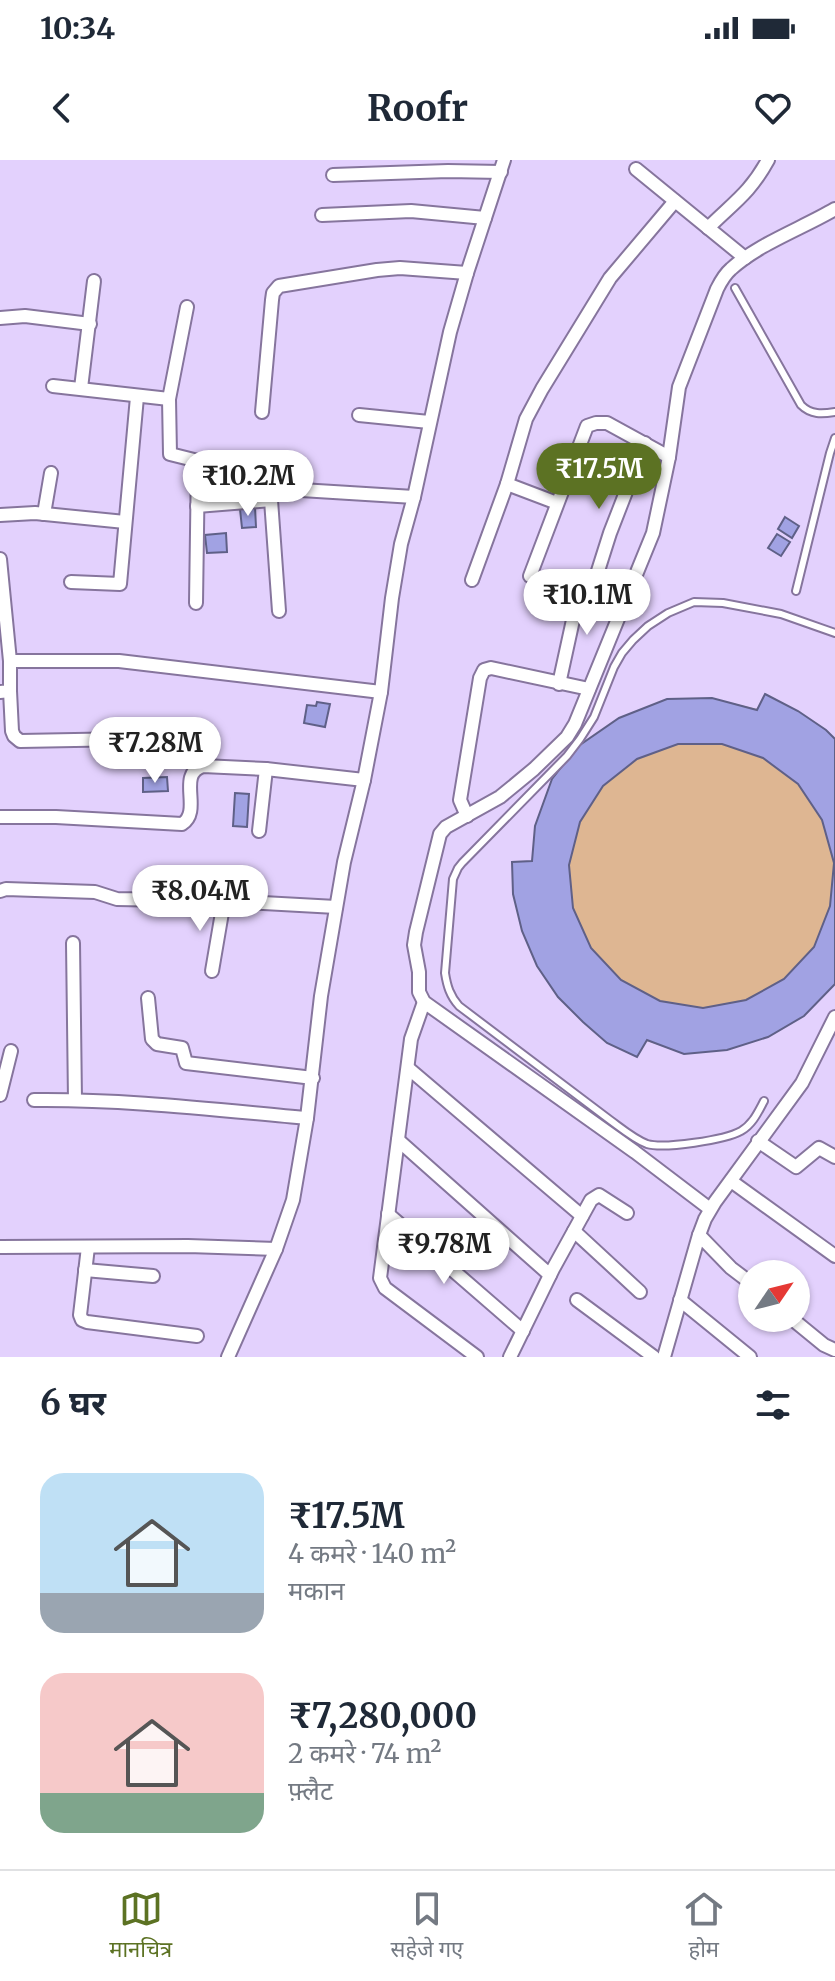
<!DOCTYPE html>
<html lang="hi">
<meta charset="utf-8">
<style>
:root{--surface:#fff;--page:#f2f2f3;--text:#1f2937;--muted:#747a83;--line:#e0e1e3;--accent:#5c7223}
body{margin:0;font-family:Merriweather,"Noto Sans Devanagari",serif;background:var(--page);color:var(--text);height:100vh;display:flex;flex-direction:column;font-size:30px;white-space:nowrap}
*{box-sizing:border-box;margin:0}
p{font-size:26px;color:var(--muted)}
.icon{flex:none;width:44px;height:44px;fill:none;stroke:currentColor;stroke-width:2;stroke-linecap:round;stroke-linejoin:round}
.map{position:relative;height:1197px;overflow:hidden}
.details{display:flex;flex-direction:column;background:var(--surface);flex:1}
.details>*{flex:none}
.needle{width:52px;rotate:55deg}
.fabs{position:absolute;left:738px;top:1100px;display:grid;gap:16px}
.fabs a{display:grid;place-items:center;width:72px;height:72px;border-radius:50%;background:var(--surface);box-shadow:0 2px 6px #0004;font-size:40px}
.price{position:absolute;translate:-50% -68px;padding:0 18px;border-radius:28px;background:#fff;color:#222;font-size:26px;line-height:52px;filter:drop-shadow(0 2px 4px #0008)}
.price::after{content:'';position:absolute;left:50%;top:48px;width:24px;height:18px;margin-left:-12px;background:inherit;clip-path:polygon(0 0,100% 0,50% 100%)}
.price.active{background:var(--accent);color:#fff}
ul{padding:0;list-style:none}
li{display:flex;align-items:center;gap:24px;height:200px;padding:0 40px}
li span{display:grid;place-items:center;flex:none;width:224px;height:160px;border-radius:24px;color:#555}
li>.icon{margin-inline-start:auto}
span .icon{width:96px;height:96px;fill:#fffc;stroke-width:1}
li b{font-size:34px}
h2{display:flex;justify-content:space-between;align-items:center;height:96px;padding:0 40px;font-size:34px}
.status{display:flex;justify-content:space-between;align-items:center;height:56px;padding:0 40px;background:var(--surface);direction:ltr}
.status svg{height:22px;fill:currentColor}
header{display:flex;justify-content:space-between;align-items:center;height:104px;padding:0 40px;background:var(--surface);font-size:36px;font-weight:700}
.dock{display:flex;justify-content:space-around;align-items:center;height:112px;border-top:2px solid var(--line);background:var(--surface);font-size:22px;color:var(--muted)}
.dock a{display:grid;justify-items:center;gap:4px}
.dock .active{color:var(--accent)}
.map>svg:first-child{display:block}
</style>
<div class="status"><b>10:34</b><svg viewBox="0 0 49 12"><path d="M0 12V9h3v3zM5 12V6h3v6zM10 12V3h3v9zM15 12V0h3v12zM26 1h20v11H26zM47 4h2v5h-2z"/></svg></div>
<header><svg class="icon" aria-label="back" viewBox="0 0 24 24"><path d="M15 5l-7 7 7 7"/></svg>Roofr<svg class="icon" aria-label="heart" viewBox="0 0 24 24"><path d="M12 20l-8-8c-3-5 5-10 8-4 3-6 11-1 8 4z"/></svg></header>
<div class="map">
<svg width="835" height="1197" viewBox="0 0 835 1197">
<rect width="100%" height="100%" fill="#e3d1fd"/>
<path fill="#deb692" d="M 765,534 C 790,547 816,559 835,579 L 835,824 L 804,856 L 768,877 L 727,890 L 684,894 L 647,881 L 637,897 L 607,883 L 583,862 L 558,837 L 537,806 L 522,771 L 513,734 L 512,702 L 532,701 L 535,666 L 552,619 L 577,587 L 619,558 L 667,539 L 712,538 L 757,549 Z"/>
<g fill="#a1a2e3" stroke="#5f6087" stroke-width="2" fill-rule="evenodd">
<path d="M 255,347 L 256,367 L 242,368 L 240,349 Z"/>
<path d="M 785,357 L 799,366 L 792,378 L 778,369 Z"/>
<path d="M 226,373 L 227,392 L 207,393 L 205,375 Z"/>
<path d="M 777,374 L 790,382 L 781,396 L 768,388 Z"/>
<path d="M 765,534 L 798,551 L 826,570 L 835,579 L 835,824 L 804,856 L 768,877 L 727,890 L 684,894 L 647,880 L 637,897 L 607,883 L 583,862 L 558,837 L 537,806 L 522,771 L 513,734 L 512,702 L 532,701 L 535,666 L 552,619 L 577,587 L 619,558 L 667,539 L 712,538 L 757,550 ZM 678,584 L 722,584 L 763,598 L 798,624 L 822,660 L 834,703 L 830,746 L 814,787 L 784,819 L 746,840 L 703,848 L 660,841 L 621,820 L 591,788 L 573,748 L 569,705 L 580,662 L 603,626 L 637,599 Z"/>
<path d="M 317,542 L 330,544 L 325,567 L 304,563 L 307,545 L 316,546 Z"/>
<path d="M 167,617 L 168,631 L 143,632 L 143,618 Z"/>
<path d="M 235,633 L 249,634 L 247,667 L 233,666 Z"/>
</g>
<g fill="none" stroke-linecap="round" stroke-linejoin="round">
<g stroke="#86759d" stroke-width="10">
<g id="lane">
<path d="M 735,128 L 801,245 C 811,255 822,254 835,252"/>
<path d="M 796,431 L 830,293 L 835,278"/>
<path d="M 764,941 C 758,952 753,964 741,971 C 725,980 664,989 647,984 C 634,979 621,968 610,960 L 459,846 C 450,836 447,826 445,813 L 453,719 L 458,708 L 462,703 L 567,596 L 580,579 L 594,557 L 614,507 L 622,493 L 633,480 L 648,466 L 668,453 L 694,442 L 723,443 L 781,454 L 835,473"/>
</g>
</g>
<g stroke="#86759d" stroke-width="16">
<g id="street">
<path d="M 636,9 L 745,98"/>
<path d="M 333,15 L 448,11 L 501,12"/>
<path d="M 322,55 L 411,51 L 485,58"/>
<path d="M 708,68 C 733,43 750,33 768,0"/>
<path d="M 187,147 L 169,239 L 170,294 L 198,301 L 196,443"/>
<path d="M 0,158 L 25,156 L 90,164"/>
<path d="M 53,226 L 169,239"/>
<path d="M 81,228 L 94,121"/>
<path d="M 262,252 L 272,140 L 273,133 L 279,126 L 377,110 L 400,108 L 467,113"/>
<path d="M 359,255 L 429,262"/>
<path d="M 507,324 L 557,343"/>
<path d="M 197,346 L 271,340"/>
<path d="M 44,354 L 51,313"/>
<path d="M 0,355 L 35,353 L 125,362"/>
<path d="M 0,399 L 10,501 L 10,531 L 0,532"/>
<path d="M 530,416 L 587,266 L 596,263 L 607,263 L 669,297"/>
<path d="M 472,420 L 507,324 L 526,259 L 542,229 L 610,118 L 675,41"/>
<path d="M 71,422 L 120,424 L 137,237"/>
<path d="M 591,433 L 610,373 L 645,283"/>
<path d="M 279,451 L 271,340 L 276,332 L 285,329 L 414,337"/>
<path d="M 10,501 L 119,501 L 381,532"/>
<path d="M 559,524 L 578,437 L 585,433 L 591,433 L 623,445"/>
<path d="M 10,531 L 12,571 L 14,576 L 20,581 L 184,578"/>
<path d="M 467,656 L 460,640 L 480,518 L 484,510 L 491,508 L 589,529"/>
<path d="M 0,657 L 56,657 L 182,664 C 203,651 176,614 203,606 L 266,609 L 364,620"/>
<path d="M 259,671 L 266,609"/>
<path d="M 0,731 L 6,729 L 95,732 L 117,739 L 224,741 L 336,747"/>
<path d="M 73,783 L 75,940"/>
<path d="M 212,811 L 224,741"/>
<path d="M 148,838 L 152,879 L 157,884 L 182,888 L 186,903 L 313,918"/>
<path d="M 424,842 L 411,879 L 380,1118 L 385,1128 L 477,1197"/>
<path d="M 408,908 L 582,1056"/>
<path d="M 0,935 L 11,891"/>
<path d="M 34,940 C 126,939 217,950 307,958"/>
<path d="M 398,980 L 550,1115"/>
<path d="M 758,981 L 796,1007 L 819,988 L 835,997"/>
<path d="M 731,1021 L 835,1096"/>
<path d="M 710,1049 L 635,992 L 424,842 L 419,832 L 419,812 L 414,785 L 416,772 L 440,674 L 446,667 L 500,637 L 534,609 L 567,577 L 575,564 L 653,373 L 669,297 L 679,227 L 717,129 C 721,121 725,114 731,109 C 758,84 803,68 835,49"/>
<path d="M 388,1054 L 523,1171"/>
<path d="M 574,1071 L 640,1132"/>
<path d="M 699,1075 L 731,1108 L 752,1124"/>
<path d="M 0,1087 L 188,1086 L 276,1089"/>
<path d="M 88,1087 L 80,1155 L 82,1160 L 87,1162 L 197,1176"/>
<path d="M 85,1110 L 153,1116"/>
<path d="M 577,1140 L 654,1197"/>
<path d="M 680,1140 L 750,1197"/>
<path d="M 791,1158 L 824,1185 L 835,1190"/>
<path d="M 228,1197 L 276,1089 L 293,1040 L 307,958 L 321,836 L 344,702 L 364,620 L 381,532 L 392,438 L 401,384 L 414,337 L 450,172 L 467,113 L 504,0"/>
<path d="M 510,1197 L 553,1109 L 591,1040 L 599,1035 L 627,1053"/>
<path d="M 664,1197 L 699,1075 L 705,1059 L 715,1042 L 802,923 L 835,857"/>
</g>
</g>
<use href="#lane" stroke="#fff" stroke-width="6"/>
<use href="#street" stroke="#fff" stroke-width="12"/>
</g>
</svg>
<div class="fabs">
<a><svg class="needle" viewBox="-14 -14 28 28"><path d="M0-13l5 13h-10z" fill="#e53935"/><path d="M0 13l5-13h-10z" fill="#747a83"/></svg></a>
</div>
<b class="price active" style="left:599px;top:351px">₹17.5M</b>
<b class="price" style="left:248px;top:358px">₹10.2M</b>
<b class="price" style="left:587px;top:477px">₹10.1M</b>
<b class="price" style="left:155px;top:625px">₹7.28M</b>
<b class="price" style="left:200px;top:773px">₹8.04M</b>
<b class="price" style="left:444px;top:1126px">₹9.78M</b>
</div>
<section class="details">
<h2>6 घर<svg class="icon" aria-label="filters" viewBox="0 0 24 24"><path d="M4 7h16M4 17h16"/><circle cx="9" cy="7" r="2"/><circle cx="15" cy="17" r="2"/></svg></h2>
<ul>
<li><span style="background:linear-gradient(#bfe0f5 75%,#9aa5b1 0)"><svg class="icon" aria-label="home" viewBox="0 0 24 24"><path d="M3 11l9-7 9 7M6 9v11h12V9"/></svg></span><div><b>₹17.5M</b><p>4 कमरे · 140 m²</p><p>मकान</p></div></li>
<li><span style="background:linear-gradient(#f6c9c9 75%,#7fa58c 0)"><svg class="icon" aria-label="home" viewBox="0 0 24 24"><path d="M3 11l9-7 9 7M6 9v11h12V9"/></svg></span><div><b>₹7,280,000</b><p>2 कमरे · 74 m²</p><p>फ़्लैट</p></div></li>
</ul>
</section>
<nav class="dock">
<a class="active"><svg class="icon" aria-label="map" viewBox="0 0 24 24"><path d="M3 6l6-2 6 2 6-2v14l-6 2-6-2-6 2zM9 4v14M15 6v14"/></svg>मानचित्र</a>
<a><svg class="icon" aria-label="saved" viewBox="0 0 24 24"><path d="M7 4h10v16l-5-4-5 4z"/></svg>सहेजे गए</a>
<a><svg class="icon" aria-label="home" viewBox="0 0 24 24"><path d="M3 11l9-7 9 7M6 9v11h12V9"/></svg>होम</a>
</nav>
